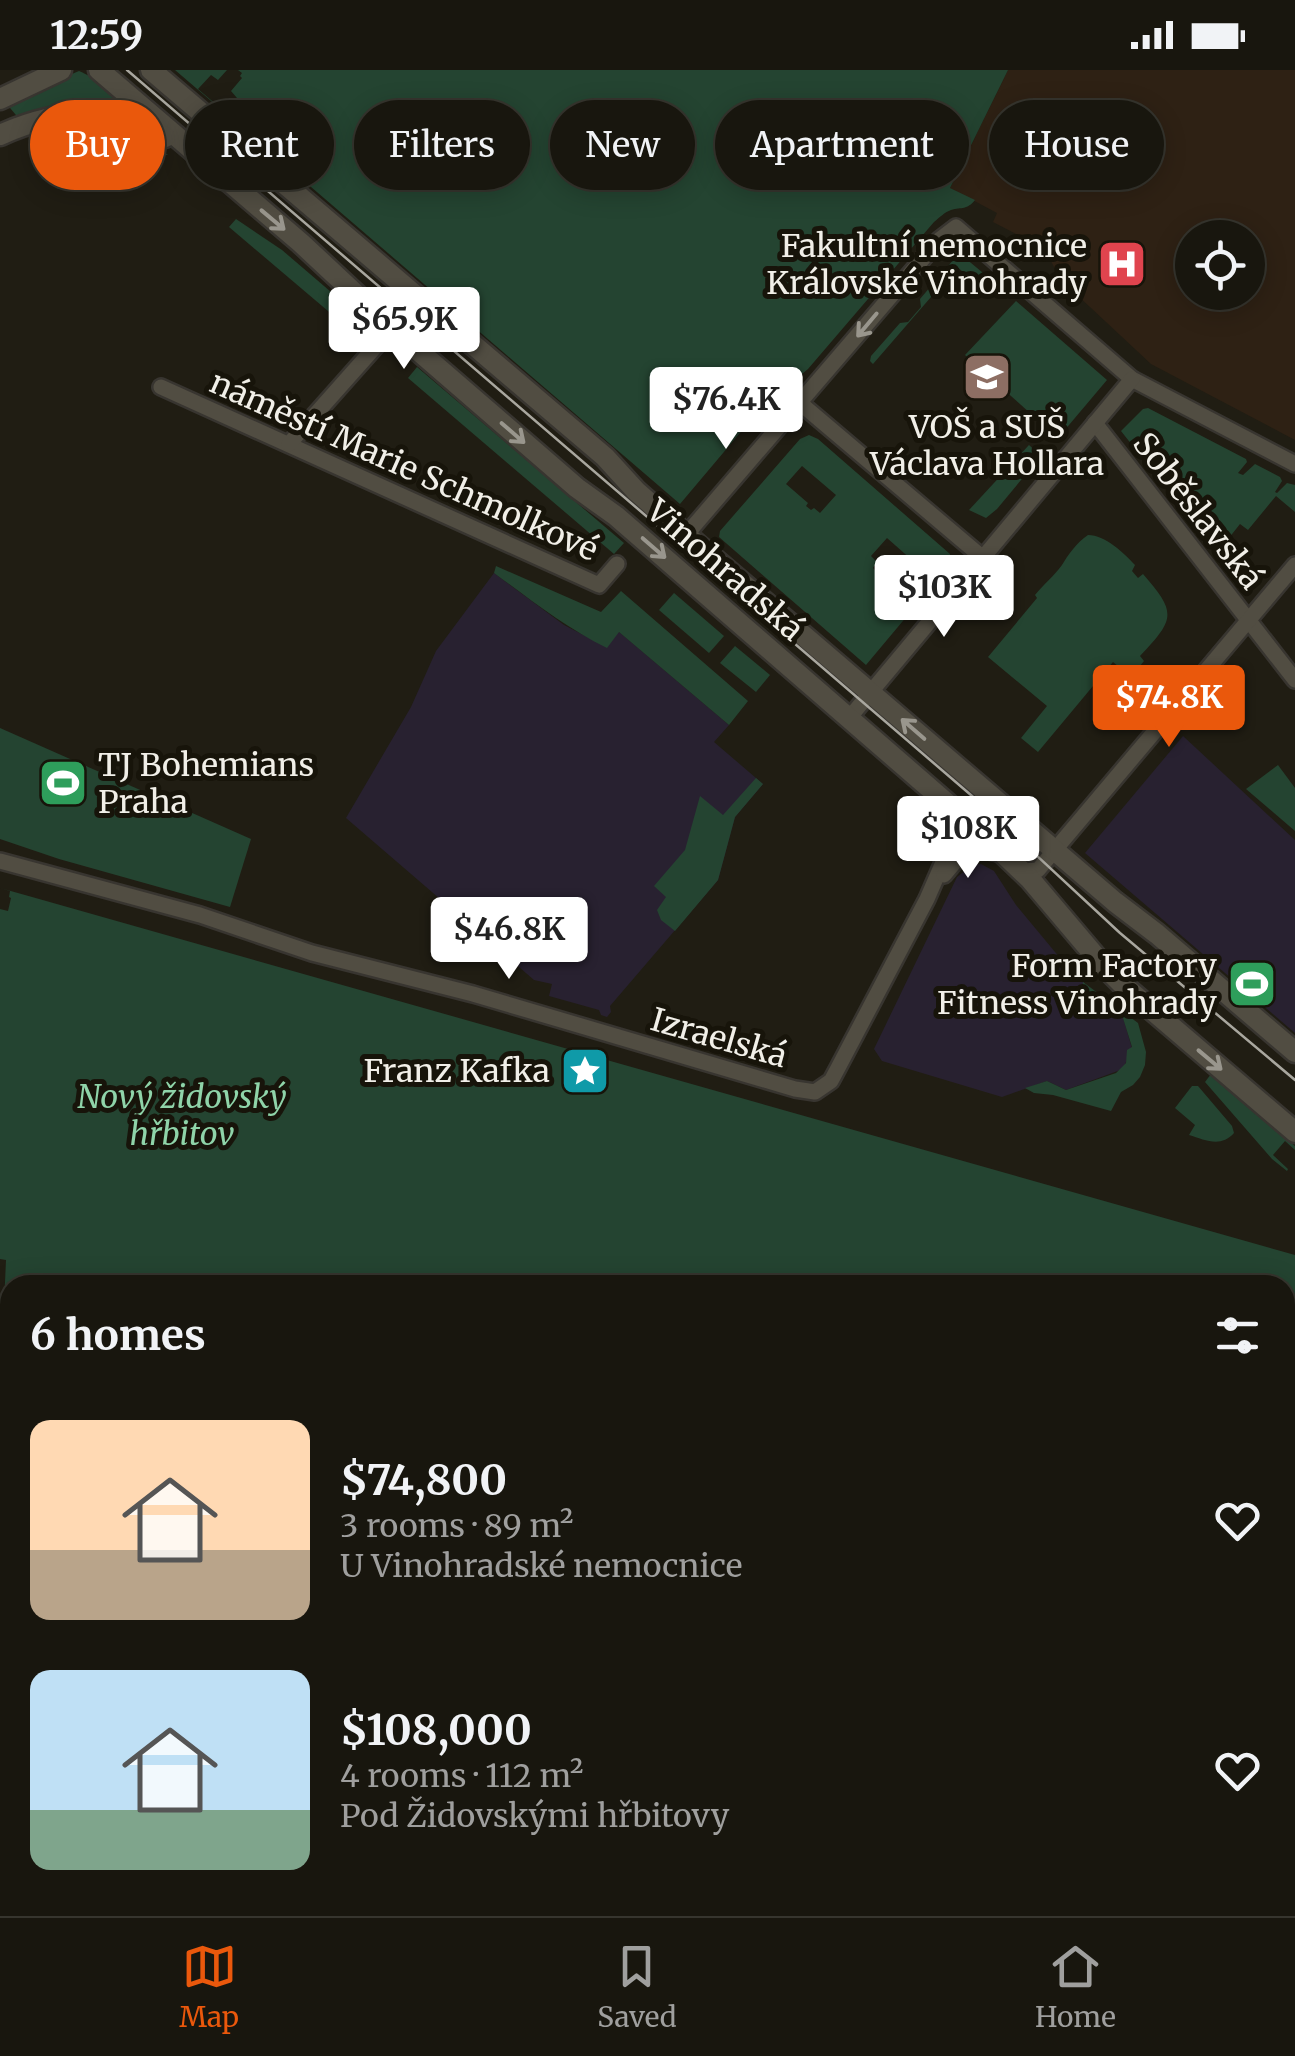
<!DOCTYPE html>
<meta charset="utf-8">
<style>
:root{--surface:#18160e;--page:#211f17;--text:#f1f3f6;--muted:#9f9f9e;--line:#36352e;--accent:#ea580c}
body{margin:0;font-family:Merriweather,serif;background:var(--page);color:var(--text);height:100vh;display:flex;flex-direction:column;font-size:38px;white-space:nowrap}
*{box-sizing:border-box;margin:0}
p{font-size:32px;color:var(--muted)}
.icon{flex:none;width:55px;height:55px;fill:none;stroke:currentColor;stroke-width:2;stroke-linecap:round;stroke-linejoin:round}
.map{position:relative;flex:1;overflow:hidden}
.panel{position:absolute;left:0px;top:1205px;width:1295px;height:642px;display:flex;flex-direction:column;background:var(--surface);border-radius:30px 30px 0 0;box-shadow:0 5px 25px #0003,0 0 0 2px var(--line)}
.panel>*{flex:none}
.guide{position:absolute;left:30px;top:30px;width:1235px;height:90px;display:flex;gap:20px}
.buttons{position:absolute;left:1175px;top:150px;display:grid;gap:20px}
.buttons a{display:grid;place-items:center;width:90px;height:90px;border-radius:50%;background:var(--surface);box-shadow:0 5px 25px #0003,0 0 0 2px var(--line);font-size:50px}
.price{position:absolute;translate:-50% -85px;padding:0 22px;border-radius:10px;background:#fff;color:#222;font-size:32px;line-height:65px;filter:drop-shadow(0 2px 5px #0008)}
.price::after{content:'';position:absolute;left:50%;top:60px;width:30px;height:22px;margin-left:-15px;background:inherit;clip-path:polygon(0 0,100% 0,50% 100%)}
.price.selected{background:var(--accent);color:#fff}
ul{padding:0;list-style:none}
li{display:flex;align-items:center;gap:30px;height:250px;padding:0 30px}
li span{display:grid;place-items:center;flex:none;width:280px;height:200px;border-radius:20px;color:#555}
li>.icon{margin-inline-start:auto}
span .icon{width:120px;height:120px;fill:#fffc;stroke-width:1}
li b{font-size:42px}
h2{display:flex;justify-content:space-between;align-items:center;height:120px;padding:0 30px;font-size:42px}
.tag{padding:0 35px;border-radius:45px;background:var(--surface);box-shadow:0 5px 25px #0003,0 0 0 2px var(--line);font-size:35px;line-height:90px}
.tag.selected{background:var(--accent);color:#fff}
.status{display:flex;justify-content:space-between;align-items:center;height:70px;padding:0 50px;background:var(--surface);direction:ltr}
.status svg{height:28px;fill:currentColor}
.dock{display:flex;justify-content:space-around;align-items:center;height:140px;border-top:2px solid var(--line);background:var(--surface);font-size:28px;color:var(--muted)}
.dock a{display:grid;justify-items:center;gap:5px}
.dock .selected{color:var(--accent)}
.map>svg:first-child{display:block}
</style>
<div class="status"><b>12:59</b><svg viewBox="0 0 49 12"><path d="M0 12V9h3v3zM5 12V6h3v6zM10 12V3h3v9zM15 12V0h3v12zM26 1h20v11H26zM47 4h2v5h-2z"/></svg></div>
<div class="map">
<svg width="1295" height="1846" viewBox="0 0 1295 1846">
<rect width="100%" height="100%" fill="#201d13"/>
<g fill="#282130">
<path d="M 494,503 L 564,555 L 607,577 L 618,561 L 729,655 L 714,672 L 763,714 L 735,747 L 718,810 L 610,936 L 611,942 L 607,947 L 601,945 L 599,940 L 549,926 L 552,914 L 534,910 L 346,748 L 411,637 L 436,581 Z"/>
<path d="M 1183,666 L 1295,770 L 1295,963 L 1085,783 Z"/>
<path d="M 981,794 L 994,801 L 1016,835 L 1060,888 L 1081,908 L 1094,931 L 1122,944 L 1132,978 L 1123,999 L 1066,1020 L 1047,1011 L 1002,1027 L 882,991 L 874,979 L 957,807 L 972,795 Z"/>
<path d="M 219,1838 L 345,1838 L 354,1846 L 243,1846 Z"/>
</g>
<path fill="#2e2114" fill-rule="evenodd" d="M 1008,0 L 1295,0 L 1295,370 L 1151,294 L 1060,209 L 1045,179 L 993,152 L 997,143 L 950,118 ZM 1192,168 L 1248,168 L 1248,222 L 1192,222 Z"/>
<g fill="#244431" fill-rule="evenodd">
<path d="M 175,0 L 227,0 L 218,10 L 211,5 L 198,19 L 225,42 L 237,28 L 231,21 L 242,8 L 240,6 L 242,3 L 238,0 L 1008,0 L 950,118 L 975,130 C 967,140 962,137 951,140 C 945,142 940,147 934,152 L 808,299 L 802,304 L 788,306 L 680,434 Z"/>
<path d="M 79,1 C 94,7 114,23 122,37 L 120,40 L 21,51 L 5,32 Z"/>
<path d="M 76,55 C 111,54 141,64 168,85 L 44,76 L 34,65 Z"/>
<path d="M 236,149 L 282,180 L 359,246 L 348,258 L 229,157 Z"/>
<path d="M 959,186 L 965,188 L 1000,217 L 993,226 L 957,197 L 873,294 L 870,291 L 871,286 L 900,253 L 908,252 L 921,237 L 920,229 L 954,189 Z"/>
<path d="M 1016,231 L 1107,310 L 1058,368 L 965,285 Z"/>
<path d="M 417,297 L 624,473 L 614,484 L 408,308 Z"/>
<path d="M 1148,338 L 1246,389 L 1247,392 L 1238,403 L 1243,405 L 1255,394 L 1280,407 L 1282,411 L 1275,422 L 1277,423 L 1287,413 L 1295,415 L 1295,442 L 1276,426 L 1248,460 L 1240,454 L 1221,478 L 1255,508 L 1245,518 L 1121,361 L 1143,339 Z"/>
<path d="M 809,365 L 818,369 L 950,484 L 949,496 L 866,595 L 719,467 L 720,461 L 800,369 ZM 802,396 L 836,425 L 820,443 L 814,438 L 811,440 L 806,436 L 808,433 L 786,414 ZM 887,468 L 921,498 L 906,516 L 883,497 L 878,503 L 873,498 L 877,492 L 871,486 Z"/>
<path d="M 1029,375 L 1041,386 L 997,439 L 986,448 L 969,440 Z"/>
<path d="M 1088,465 C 1105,465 1124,483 1135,495 L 1132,501 L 1138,508 L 1143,504 C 1177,543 1175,549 1140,586 L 1144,591 L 1131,607 L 1113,592 L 1038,682 L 1021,668 L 1047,636 L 988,587 L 1037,528 L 1035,525 C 1044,514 1054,506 1062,495 C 1068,485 1077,472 1088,465 Z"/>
<path d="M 496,496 L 601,542 L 621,521 L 748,631 L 729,655 L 619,562 L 607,578 C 566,558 531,530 494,503 Z"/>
<path d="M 674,523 L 724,566 L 709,583 L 659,540 Z"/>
<path d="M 735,576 L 770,605 L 756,622 L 720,593 Z"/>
<path d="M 0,658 L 251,769 L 230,837 L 59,789 L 0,769 Z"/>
<path d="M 1278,695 L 1295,718 L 1295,761 L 1246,719 Z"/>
<path d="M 756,708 L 763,714 L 735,747 L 718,810 L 675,861 L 661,850 L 657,840 L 666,827 L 654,816 L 685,780 L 700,726 L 723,745 Z"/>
<path d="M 0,818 L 25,825 L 1295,1185 L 1295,1284 L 1289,1283 L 1290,1279 L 1285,1278 L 1285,1215 L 10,1215 L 10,1310 L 2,1279 L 6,1190 L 0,1189 L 0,839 L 8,841 L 11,828 L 9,827 L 10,821 Z"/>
<path d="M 1083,912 L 1138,953 L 1146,982 L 1145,995 L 1140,1007 L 1133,1015 L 1121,1022 L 1111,1041 L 1053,1025 L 1034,1023 L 1025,1018 L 1047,1011 L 1066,1020 L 1116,1003 L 1126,993 L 1127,980 L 1132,977 L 1122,945 L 1115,946 L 1113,941 L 1093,931 L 1091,924 L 1082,920 Z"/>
<path d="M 1211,1004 L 1295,1076 L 1295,1080 L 1285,1071 L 1273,1085 L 1288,1099 L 1287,1101 L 1272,1089 L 1205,1012 Z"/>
<path d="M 1192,1016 L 1198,1016 L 1232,1056 L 1234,1063 C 1221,1078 1205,1070 1189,1065 L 1195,1055 L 1175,1038 Z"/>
<path d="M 2,1346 L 10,1346 L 10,1503 L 0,1493 L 0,1353 Z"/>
<path d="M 1295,1585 L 1295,1846 L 1211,1846 L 1214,1838 L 1285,1838 L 1285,1616 Z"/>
<path d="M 345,1838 L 1140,1838 L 1137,1846 L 354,1846 Z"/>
</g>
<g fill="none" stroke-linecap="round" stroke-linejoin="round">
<g stroke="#383530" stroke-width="20">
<g id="street">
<path d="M 161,317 L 599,515 L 617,494"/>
<path d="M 800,333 L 983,488"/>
<path d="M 1095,353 L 1295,610"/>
<path d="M 289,374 L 392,258"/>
<path d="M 686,465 L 939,170 L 956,157 L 1132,309 L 1295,394"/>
<path d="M 850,647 L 1132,309"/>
<path d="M 0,791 L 200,845 L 312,883 L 473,924 L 795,1019 L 815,1022 L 831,1011 L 838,998 L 927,829 L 954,767 L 987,722"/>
<path d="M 1022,801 L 1038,800 L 1295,495"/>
<path d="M 944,805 L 966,779 L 974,778 L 1003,784"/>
<path d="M 0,1520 L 10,1534"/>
<path d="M 0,1634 L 10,1605"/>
</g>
</g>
<g stroke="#383530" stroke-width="25">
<g id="secondary">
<path d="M 99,0 L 301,173 L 392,258 L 577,418 L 616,446 L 987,768 L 1030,809 L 1101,893 L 1124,916 L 1295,1062"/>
<path d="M 151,0 L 605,387 L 636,421 L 686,465 L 1115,832 L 1157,864 L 1295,982"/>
<path d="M 0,29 L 61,0"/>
<path d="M 0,65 C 61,38 105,37 165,67"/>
<path d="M 1285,1450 L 1295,1419"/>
<path d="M 1285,1555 L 1295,1524"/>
<path d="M 0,1778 L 10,1781"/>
<path d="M 159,1838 L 181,1846"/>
<path d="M 1157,1846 L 1160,1838"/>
<path d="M 1194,1846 L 1196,1838"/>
</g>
</g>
<use href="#street" stroke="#514d42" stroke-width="15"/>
<use href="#secondary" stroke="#514d42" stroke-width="20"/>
<g stroke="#a9a79f" stroke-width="2.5">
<path d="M 127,0 L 979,732 L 1120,863 L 1295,1010"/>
<path d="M 1285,1491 L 1295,1460"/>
<path d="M 1285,1516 L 1295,1485"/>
<path d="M 1180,1846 L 1182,1838"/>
</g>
</g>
<defs><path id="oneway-shaft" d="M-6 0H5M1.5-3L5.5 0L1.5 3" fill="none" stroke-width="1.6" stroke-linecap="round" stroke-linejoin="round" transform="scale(2.5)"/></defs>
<g stroke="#99968d">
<use href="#oneway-shaft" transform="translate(273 150) rotate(40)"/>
<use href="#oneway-shaft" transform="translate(867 255) rotate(130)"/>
<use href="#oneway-shaft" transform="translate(513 363) rotate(41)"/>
<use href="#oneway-shaft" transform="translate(654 478) rotate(41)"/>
<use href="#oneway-shaft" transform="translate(913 659) rotate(-139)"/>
<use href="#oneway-shaft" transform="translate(1210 990) rotate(40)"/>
</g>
<defs>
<g id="hospital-square" transform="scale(2.5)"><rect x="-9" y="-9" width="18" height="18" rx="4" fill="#e0444e" stroke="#17140a"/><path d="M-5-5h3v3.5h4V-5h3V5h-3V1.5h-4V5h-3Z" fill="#fff"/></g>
<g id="university-square" transform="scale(2.5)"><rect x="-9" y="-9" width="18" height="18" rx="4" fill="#8d6e63" stroke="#17140a"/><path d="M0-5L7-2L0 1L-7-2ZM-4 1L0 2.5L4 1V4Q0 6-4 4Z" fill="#fff"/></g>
<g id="stadium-square" transform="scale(2.5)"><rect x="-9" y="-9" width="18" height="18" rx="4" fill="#2e9e5b" stroke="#17140a"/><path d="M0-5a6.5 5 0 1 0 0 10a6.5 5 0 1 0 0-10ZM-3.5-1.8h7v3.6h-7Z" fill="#fff"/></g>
<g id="sight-square" transform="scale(2.5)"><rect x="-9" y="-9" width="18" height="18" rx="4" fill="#0f9aa8" stroke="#17140a"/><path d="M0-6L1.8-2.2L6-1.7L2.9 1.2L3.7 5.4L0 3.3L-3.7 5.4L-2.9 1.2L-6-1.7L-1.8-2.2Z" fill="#fff"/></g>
</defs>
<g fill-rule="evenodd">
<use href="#hospital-square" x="1122" y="194"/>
<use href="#university-square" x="987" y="307"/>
<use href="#stadium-square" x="63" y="713"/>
<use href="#stadium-square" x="1252" y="914"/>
<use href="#sight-square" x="585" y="1001"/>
</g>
<g text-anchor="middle" stroke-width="10" stroke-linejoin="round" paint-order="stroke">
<g font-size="32" fill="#f1efe8" stroke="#17140a" text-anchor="end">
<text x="1087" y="187">Fakultní nemocnice<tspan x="1087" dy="37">Královské Vinohrady</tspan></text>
<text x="987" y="368" text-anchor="middle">VOŠ a SUŠ<tspan x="987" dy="37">Václava Hollara</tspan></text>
<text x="98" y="706" text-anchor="start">TJ Bohemians<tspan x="98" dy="37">Praha</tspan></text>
<text x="1217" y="907">Form Factory<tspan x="1217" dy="37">Fitness Vinohrady</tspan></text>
<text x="550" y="1012">Franz Kafka</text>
</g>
<g font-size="32" fill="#f1efe8" stroke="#17140a">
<text transform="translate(404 396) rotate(24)" y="11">náměstí Marie Schmolkové</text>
<text transform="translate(1198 441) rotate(52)" y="11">Soběslavská</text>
<text transform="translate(725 500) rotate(41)" y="11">Vinohradská</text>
<text transform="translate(719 968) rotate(16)" y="11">Izraelská</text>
</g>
<g font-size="32" font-style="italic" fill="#8fd4a9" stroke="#17140a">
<text x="182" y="1038">Nový židovský<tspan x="182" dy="37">hřbitov</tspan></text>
</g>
</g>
</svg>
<div class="buttons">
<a><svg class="icon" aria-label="locate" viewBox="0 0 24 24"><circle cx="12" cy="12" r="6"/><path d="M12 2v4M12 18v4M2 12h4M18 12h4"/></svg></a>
</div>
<b class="price" style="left:404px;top:302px">$65.9K</b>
<b class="price" style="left:726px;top:382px">$76.4K</b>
<b class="price" style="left:944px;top:570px">$103K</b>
<b class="price selected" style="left:1169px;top:680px">$74.8K</b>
<b class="price" style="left:968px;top:811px">$108K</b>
<b class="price" style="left:509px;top:912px">$46.8K</b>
<div class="guide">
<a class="tag selected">Buy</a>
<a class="tag">Rent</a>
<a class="tag">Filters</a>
<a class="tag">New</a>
<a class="tag">Apartment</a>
<a class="tag">House</a>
</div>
<section class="panel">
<h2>6 homes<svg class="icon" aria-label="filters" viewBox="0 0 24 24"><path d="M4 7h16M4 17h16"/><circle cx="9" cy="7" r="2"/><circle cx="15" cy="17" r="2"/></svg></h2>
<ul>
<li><span style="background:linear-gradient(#ffd9b3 65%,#b9a48a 0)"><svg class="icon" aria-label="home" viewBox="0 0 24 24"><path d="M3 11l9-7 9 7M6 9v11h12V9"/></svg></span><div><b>$74,800</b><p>3 rooms · 89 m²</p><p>U Vinohradské nemocnice</p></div><svg class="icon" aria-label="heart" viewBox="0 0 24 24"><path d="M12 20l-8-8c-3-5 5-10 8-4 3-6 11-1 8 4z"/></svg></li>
<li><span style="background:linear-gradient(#bfe0f5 70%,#7fa58c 0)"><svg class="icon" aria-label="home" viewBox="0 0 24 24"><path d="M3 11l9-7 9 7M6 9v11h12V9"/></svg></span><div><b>$108,000</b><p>4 rooms · 112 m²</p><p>Pod Židovskými hřbitovy</p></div><svg class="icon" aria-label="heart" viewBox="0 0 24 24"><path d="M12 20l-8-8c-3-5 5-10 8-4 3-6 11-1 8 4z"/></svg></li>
</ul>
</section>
</div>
<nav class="dock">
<a class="selected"><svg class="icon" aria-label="map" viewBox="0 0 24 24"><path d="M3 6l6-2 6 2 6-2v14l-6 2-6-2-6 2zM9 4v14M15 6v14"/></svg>Map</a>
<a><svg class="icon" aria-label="saved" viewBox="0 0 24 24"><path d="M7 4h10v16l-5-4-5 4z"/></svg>Saved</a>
<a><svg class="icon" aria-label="home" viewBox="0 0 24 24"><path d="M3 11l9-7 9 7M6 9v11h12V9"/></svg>Home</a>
</nav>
